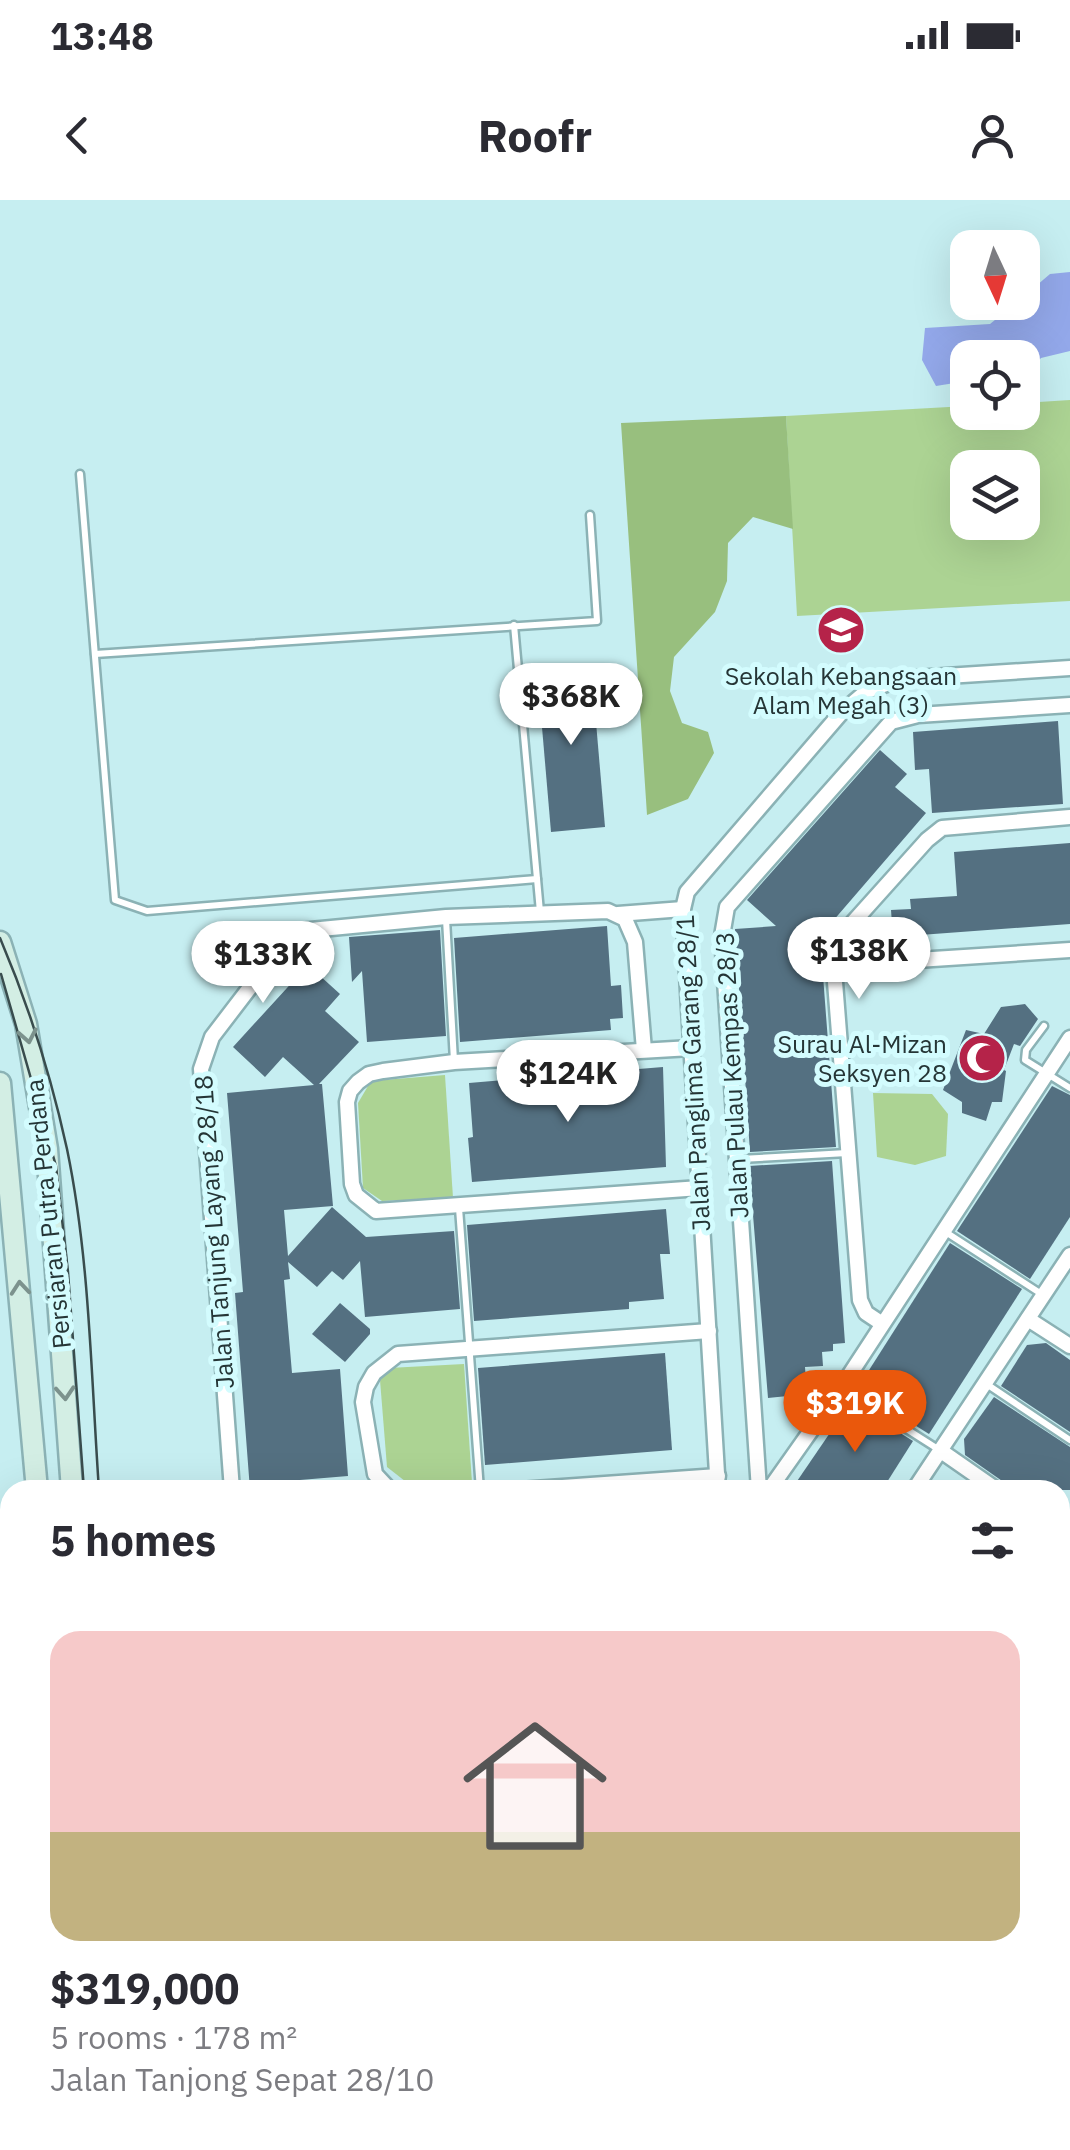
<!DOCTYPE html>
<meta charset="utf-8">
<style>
:root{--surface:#fff;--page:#f7f7f7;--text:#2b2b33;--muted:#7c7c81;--accent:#ea580c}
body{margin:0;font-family:"IBM Plex Sans",sans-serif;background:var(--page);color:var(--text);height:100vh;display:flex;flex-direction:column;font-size:38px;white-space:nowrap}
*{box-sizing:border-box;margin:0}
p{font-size:32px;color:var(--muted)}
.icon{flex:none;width:55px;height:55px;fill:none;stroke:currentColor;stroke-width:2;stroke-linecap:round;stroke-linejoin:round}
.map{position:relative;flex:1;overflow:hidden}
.panel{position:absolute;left:0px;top:1280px;width:1070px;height:670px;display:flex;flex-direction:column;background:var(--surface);border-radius:30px 30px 0 0;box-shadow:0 10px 40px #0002}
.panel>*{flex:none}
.needle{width:65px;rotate:176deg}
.fabs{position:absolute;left:950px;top:30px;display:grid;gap:20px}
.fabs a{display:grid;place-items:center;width:90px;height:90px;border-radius:20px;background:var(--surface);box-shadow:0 10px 40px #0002;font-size:50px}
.price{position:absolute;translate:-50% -85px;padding:0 22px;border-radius:35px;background:#fff;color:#222;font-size:32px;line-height:65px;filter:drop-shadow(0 2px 5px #0008)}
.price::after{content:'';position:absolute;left:50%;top:60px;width:30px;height:22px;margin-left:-15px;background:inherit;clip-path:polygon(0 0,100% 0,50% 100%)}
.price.on{background:var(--accent);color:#fff}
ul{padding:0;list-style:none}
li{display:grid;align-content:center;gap:20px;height:530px;padding:0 50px}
li span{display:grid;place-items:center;height:310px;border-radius:30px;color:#555}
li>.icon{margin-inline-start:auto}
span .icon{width:180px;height:180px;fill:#fffc;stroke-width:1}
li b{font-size:42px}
h2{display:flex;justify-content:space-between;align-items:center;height:120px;padding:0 50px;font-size:42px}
.status{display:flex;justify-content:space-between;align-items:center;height:70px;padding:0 50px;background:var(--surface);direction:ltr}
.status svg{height:28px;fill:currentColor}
header{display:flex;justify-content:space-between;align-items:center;height:130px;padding:0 50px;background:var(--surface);font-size:45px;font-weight:700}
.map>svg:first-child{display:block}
</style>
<div class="status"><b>13:48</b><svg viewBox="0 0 49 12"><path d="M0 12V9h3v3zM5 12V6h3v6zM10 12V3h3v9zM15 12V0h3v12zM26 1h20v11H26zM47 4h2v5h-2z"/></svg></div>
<header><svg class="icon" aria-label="back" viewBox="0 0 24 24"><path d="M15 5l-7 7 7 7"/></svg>Roofr<svg class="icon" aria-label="person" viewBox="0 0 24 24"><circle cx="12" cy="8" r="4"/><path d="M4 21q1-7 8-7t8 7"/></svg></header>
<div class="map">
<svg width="1070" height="1950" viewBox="0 0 1070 1950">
<rect width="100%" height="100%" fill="#c6eef1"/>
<g fill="#acd393" fill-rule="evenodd">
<path d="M 1070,200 L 1070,401 L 797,416 L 786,216 L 967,206 L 968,212 L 1022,212 L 1023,203 ZM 968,268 L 1022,268 L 1022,322 L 968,322 Z"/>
<path d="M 445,875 L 453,998 L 382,1001 L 363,988 L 358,903 L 371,881 Z"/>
<path d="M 873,893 L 932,894 L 948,914 L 946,956 L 915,965 L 877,957 Z"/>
<path d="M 464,1164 L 472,1283 L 410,1285 L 387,1267 L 380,1180 L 389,1168 Z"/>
<path d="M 1070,1821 L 1070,1950 L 1006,1950 L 1005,1940 L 1060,1940 L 1060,1836 Z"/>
</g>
<path fill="#98bf7e" d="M 786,216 L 793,329 L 753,317 L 728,343 L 727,381 L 715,412 L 674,457 L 670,491 L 682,523 L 708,532 L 714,553 L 688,599 L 647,615 L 621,223 Z"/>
<path fill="#93a8ea" d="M 1070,72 L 1070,151 L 1041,158 L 1029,172 L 1023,173 L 1022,158 L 968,158 L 967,181 L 936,186 L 922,160 L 925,128 L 990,124 L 1016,103 L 1022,102 L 1023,97 L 1050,74 Z"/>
<g fill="#547081">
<path d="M 591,464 L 605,627 L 551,632 L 537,469 Z"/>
<path d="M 1058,521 L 1063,604 L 932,613 L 929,569 L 915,570 L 913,532 Z"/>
<path d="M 880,550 L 907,574 L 895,587 L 926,613 L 820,736 L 836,947 L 750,952 L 735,729 L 776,726 L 747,700 Z"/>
<path d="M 1070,643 L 1070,724 L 893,737 L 891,710 L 911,709 L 910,699 L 957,696 L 954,652 Z"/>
<path d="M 607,726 L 611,786 L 621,785 L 623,818 L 610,819 L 611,830 L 460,842 L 454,738 Z"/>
<path d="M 440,730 L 446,836 L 367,842 L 362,771 L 352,782 L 349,737 Z"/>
<path d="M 308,765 L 340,794 L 325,811 L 359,842 L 319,884 L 322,884 L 333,1006 L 284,1010 L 288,1056 L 332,1007 L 366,1037 L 454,1031 L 460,1109 L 365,1117 L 360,1061 L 343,1080 L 332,1071 L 317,1087 L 288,1062 L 290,1079 L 284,1080 L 292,1173 L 340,1169 L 348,1276 L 300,1280 L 301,1290 L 250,1290 L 235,1093 L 243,1092 L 227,893 L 314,885 L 283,857 L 265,877 L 233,847 Z"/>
<path d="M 1025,804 L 1038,819 L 1020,846 L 1014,844 L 1004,870 L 1006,871 L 1002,902 L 992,902 L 986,921 L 962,913 L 962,902 L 943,890 L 966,830 L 984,834 L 1001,807 Z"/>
<path d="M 663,867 L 666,967 L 472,982 L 468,938 L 473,937 L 469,883 Z"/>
<path d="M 1052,886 L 1070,895 L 1070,1017 L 1030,1079 L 957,1031 Z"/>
<path d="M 832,961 L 845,1143 L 833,1144 L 833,1151 L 822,1152 L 823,1166 L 805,1167 L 807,1194 L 768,1198 L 749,966 Z"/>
<path d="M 666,1009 L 670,1054 L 660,1054 L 664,1099 L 629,1102 L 629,1109 L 474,1121 L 467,1025 Z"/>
<path d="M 950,1043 L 1022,1089 L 929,1234 L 857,1189 Z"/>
<path d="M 340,1103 L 370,1129 L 370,1134 L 345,1162 L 312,1134 Z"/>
<path d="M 1046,1143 L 1070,1160 L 1070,1232 L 1001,1186 L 1027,1145 Z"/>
<path d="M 665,1153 L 672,1250 L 485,1265 L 478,1168 Z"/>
<path d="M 994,1197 L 1070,1247 L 1070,1290 L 1015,1290 L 965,1255 L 964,1239 Z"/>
<path d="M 851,1202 L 913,1241 L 882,1290 L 791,1290 Z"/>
</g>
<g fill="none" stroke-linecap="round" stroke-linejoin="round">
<g stroke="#8bb2b5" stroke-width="11">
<g id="lane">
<path d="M 80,274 L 115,700 L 147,711 L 537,679"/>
<path d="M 514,425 L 540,712"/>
<path d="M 95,454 L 597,421 L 590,315"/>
<path d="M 446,719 L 454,861"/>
<path d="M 1044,826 L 1026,850 L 1025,860 L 1070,888"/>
<path d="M 740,959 L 847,953"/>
<path d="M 459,1008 L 480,1290"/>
<path d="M 944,1031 L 1043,1095"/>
<path d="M 985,1183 L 1070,1240"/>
<path d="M 842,1188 L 941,1251"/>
<path d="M 55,1940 L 56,1950"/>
<path d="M 72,1940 L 73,1950"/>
<path d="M 501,1940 L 502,1950"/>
</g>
</g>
<g stroke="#8bb2b5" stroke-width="19">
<g id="street">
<path d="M 618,714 L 683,709"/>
<path d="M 902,761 L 1070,750"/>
<path d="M 691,848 L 454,862 L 383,871 L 369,874 L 358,882 L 350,891 L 347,902 L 352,984 L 356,995 L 376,1011 L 700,988"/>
<path d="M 1028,1119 L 1070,1146"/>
<path d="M 881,1123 L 866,1113 L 860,1100 L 835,782 L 837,744 L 848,728 L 927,640 L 942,628 L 1070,617"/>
<path d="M 941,1251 L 997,1290"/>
<path d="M 232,1290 L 201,869 L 212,837 L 287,739 L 300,731 L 446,717 L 608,711 L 625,719 L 635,742 L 644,850"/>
<path d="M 390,1290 L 375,1274 L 363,1202 L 366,1187 L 374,1173 L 398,1154 L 709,1131"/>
<path d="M 520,1290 L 718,1276"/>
<path d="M 718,1290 L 683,709 L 687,692 L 841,513 L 867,491 L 900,479 L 1070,468"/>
<path d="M 759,1290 L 722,736 L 727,707 L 891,522 L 918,515 L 1070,505"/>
<path d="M 769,1290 L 841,1188 L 1070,838"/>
<path d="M 914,1290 L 1070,1055"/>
<path d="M 1060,1333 L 1070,1339"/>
<path d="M 1060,1519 L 1070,1504"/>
<path d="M 1060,1798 L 1070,1783"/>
<path d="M 279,1940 L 280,1950"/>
<path d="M 985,1940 L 985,1950"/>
<path d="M 777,1950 L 784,1940"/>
</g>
</g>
<g stroke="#8bb2b5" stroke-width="25">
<g id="secondary">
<path d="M 0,742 L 26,824 L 47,949 L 72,1290"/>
<path d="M 0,883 L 37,1290"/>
<path d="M 0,1795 L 10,1785"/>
<path d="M 0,1825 L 10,1826"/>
<path d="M 0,1864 L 10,1862"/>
</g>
</g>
<g stroke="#fff" stroke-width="25">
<g id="primary">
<path d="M 1060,1600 L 1070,1585"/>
<path d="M 1060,1660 L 1070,1645"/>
<path d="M 835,1950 L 842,1940"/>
<path d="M 867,1950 L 874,1940"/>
</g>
</g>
<path stroke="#8cabad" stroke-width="2.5" stroke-dasharray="5 5" stroke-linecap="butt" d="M 1060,1688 L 1066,1678"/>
<use href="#lane" stroke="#fff" stroke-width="6"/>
<use href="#street" stroke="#fff" stroke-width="14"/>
<use href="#secondary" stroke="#d3eee4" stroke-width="20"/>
<use href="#primary" stroke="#a7deca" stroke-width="20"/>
<g stroke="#394c4d" stroke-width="2.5">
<path d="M 0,738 C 29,806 51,876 67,949 C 90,1060 91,1177 99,1290"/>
<path d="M 1,774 L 56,966 L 68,1072 L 84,1290"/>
<path d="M 118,1940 L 118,1950"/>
<path d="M 143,1940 L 144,1950"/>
</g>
</g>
<defs><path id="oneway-chevron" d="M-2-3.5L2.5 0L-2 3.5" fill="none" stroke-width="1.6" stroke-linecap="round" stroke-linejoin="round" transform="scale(2.5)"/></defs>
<g stroke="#7c928d">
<use href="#oneway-chevron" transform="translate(28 836) rotate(79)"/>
<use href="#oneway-chevron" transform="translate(20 1088) rotate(-95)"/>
<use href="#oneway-chevron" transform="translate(65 1193) rotate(86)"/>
</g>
<defs>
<g id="school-disc" transform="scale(2.5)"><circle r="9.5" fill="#b52349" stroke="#d3fcfe"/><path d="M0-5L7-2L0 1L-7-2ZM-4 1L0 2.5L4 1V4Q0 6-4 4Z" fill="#fff"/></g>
<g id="mosque-disc" transform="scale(2.5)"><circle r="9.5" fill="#b52349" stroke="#d3fcfe"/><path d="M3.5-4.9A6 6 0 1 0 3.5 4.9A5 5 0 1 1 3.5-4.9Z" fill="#fff"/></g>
</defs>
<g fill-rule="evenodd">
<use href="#school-disc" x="841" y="430"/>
<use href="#mosque-disc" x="982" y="858"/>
</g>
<g text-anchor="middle" stroke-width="10" stroke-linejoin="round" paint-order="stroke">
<g font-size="25" fill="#253536" stroke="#d3fcfe">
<text x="841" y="485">Sekolah Kebangsaan<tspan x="841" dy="29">Alam Megah (3)</tspan></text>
<text x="947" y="853" text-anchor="end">Surau Al-Mizan<tspan x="947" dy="29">Seksyen 28</tspan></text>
</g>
<g font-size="25" fill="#253536" stroke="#d3fcfe">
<text transform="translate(693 873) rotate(-93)" y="9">Jalan Panglima Garang 28/1</text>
<text transform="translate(732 875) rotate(-93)" y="9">Jalan Pulau Kempas 28/3</text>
<text transform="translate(48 1014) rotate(-96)" y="9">Persiaran Putra Perdana</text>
<text transform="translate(214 1032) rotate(-94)" y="9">Jalan Tanjung Layang 28/18</text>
</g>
</g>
</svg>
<div class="fabs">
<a><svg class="needle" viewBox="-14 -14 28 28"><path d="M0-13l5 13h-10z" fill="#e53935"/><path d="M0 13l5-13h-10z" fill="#7c7c81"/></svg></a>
<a><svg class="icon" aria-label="locate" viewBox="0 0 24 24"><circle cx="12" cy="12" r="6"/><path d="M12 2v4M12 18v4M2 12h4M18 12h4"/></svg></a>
<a><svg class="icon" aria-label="layers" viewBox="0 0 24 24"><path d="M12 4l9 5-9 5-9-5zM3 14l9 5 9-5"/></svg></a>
</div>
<b class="price" style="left:571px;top:548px">$368K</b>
<b class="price" style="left:859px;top:802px">$138K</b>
<b class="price" style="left:263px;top:806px">$133K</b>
<b class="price" style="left:568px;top:925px">$124K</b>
<b class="price on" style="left:855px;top:1255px">$319K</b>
<section class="panel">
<h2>5 homes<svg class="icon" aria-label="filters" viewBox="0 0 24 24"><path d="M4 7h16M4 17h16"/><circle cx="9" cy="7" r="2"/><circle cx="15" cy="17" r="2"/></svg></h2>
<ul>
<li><span style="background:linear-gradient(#f6c9c9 65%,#c2b280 0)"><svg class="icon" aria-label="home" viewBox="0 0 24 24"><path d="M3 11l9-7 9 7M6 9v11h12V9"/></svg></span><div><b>$319,000</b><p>5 rooms · 178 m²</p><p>Jalan Tanjong Sepat 28/10</p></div></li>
</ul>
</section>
</div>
